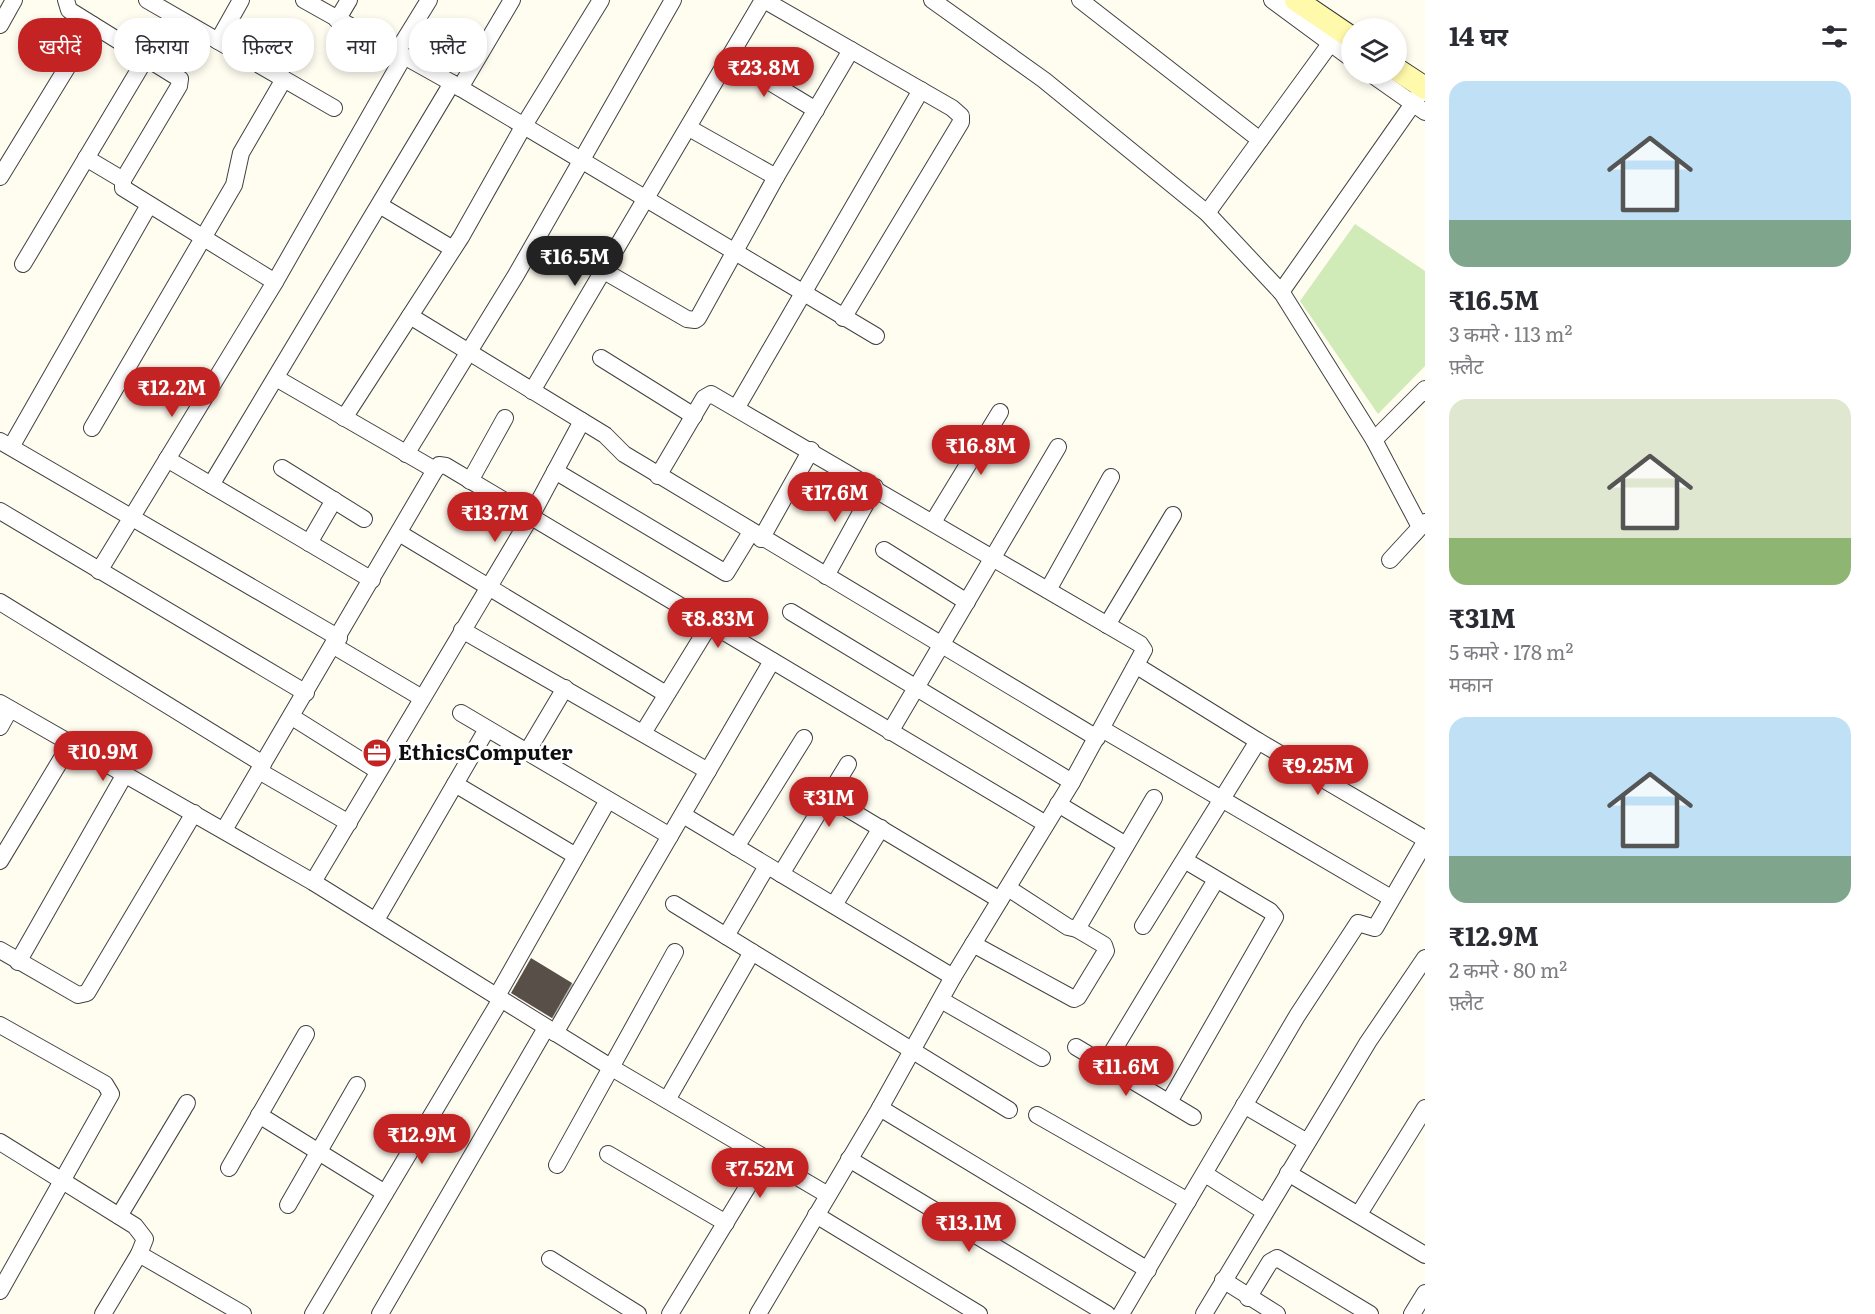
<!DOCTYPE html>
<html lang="hi">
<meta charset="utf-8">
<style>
:root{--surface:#fff;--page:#f7f7f7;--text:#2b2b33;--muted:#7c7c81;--accent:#c32322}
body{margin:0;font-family:Literata,"Noto Sans Devanagari",serif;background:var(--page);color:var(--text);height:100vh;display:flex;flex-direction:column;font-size:22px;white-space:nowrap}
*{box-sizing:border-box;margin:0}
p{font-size:20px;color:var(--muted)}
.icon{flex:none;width:33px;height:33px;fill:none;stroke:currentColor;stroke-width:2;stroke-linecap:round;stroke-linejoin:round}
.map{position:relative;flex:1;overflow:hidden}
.side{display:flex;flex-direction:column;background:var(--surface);width:450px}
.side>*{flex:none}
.hud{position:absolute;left:18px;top:18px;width:570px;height:54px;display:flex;gap:12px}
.fabs{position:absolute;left:1341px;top:18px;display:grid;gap:12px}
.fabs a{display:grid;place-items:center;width:66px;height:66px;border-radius:50%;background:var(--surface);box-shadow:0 3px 9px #0003;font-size:30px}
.price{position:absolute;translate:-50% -51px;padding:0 14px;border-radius:21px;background:var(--accent);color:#fff;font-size:20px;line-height:39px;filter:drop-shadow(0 2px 3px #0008)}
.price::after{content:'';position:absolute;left:50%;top:36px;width:18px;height:14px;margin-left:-9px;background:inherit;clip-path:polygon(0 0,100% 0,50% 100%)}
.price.active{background:#222;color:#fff}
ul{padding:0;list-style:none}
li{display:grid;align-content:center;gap:12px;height:318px;padding:0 24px}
li span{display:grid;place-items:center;height:186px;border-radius:18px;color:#555}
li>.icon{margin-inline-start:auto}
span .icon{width:108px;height:108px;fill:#fffc;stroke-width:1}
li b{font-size:26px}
h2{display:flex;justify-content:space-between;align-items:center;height:72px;padding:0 24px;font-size:26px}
.chip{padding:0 21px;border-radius:24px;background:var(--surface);box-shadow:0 3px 9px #0003;font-size:21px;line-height:54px}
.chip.active{background:var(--accent);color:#fff}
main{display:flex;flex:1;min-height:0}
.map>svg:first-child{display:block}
</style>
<main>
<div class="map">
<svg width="1425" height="1314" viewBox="0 0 1425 1314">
<defs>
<filter id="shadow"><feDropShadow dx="6" dy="4" stdDeviation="0" flood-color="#0004"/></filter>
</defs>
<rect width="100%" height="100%" fill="#fffdf0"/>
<path fill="#d0ebb8" d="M 1355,224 L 1425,271 L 1425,366 L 1378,414 L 1300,301 Z"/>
<path fill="#58504a" filter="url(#shadow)" d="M 531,958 L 572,983 L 552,1018 L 511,993 Z"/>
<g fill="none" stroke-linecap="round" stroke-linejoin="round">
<g stroke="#424242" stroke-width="18">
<g id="street">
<path d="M 66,0 L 69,10 L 180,79 L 179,86 L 123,180 L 123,188 L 275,282 L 404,56"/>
<path d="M 147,0 L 334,108"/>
<path d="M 304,0 L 452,83 L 876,336"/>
<path d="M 764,0 L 952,108 L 961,116 L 961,122 L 843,318"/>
<path d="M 932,0 L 1044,80 L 1207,213 L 1282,293 L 1374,440 L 1420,527"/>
<path d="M 1080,0 L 1260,140"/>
<path d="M 1272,0 L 1352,59"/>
<path d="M 337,20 L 349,0"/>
<path d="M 0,25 L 14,0"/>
<path d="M 218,41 L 241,0"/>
<path d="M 397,52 L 429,0"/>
<path d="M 730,58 L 816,110"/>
<path d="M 1371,74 L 1425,112"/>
<path d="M 460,88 L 512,0"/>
<path d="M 689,128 L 776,177"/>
<path d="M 86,158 L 123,180"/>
<path d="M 0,177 L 93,25"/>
<path d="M 381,206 L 453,249"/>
<path d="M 1207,213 L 1330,44"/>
<path d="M 23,264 L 146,58"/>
<path d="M 604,271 L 687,319 L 695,320 L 698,318 L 776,177 L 851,50"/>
<path d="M 1281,292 L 1424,88"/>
<path d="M 410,316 L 605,435 L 624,454 L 1097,738"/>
<path d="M 601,358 L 694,416"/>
<path d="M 276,378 L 435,470 L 439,465 L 446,466 L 1046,824"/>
<path d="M 532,391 L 763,0"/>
<path d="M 737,407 L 921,90"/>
<path d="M 344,418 L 461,237 L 523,127 L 601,0"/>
<path d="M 92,428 L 234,185 L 241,153 L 284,79"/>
<path d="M 1374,440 L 1425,389"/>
<path d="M 0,441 L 339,638"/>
<path d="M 11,447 L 149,205"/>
<path d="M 406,454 L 516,275 L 673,0"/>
<path d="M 167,459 L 372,580"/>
<path d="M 282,468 L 364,519"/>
<path d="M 555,471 L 726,573 L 751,532"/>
<path d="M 658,476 L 704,398 L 711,394 L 1140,644 L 1144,650 L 1072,782 L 953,977 L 880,1108 L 758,1314"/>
<path d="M 470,481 L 505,418"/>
<path d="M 211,485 L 452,83"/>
<path d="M 0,511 L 306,693"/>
<path d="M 933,522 L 1000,412"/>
<path d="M 399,533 L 666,694"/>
<path d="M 761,539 L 811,450"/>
<path d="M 309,543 L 334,500"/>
<path d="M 884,550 L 967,602"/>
<path d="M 1390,560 L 1425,522"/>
<path d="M 99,571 L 275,282"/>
<path d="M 826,576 L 875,487"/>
<path d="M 1048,590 L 1111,477"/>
<path d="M 0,602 L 263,764"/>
<path d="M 791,612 L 1072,782"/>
<path d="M 1107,625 L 1173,515"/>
<path d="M 462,630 L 708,771"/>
<path d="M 334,646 L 422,698"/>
<path d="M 1137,666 L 1258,741"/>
<path d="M 0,703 L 313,882 L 612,1068 L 828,1195"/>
<path d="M 461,713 L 670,836"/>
<path d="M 292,717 L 378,771"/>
<path d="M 0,727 L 10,709"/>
<path d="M 1102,729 L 1391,898"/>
<path d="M 890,732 L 1058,447"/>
<path d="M 643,733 L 710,624"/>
<path d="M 527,752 L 565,688"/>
<path d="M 259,771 L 349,823"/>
<path d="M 455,784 L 576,856"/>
<path d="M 828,797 L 1000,900"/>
<path d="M 1058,804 L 1126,845"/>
<path d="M 683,815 L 953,977"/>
<path d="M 224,830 L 435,470"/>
<path d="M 736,847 L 804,738"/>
<path d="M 0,861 L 71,743"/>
<path d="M 781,874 L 848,764"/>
<path d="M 313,882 L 530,518 L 582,421"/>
<path d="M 1008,888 L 1068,927 L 1077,929 L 1154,798"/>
<path d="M 674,904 L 1009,1110"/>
<path d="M 834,905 L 881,828"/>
<path d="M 376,920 L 487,729"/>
<path d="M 1143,926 L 1258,741 L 1425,839"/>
<path d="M 726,936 L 767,866"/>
<path d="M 973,944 L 1074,999 L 1078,997 L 1106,951 L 1104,945 L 1077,929"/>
<path d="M 0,950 L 78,995 L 87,993 L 194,813"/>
<path d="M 18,962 L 125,774"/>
<path d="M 497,996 L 608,800"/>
<path d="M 941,1000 L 1042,1058"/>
<path d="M 0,1025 L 105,1084 L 111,1094 L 0,1291"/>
<path d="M 555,1033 L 772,661"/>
<path d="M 1076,1047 L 1193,1117"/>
<path d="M 1105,1064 L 1216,880"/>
<path d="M 667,1100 L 752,952"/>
<path d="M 1169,1102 L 1275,917 L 1270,911 L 1186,861"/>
<path d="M 1244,1105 L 1307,1142"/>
<path d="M 880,1108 L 1148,1270"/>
<path d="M 259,1115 L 385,1193"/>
<path d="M 1037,1115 L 1188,1201"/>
<path d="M 0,1142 L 135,1226 L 145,1239 L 139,1254"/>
<path d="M 608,1154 L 726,1223"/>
<path d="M 849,1159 L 1107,1314"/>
<path d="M 557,1165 L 675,952"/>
<path d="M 229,1168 L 306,1034"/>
<path d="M 1288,1173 L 1425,1255"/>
<path d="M 1205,1174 L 1265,1212"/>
<path d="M 288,1205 L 357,1085"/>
<path d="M 1359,1214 L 1425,1108"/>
<path d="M 816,1215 L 979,1314"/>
<path d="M 119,1216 L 187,1103"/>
<path d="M 550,1259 L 638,1314"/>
<path d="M 1223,1280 L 1277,1314"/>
<path d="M 1248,1298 L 1270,1262 L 1277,1258 L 1370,1314"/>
<path d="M 103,1314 L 139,1254 L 243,1314"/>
<path d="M 313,1314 L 501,999"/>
<path d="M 380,1314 L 546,1028"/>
<path d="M 670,1314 L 765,1158"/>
<path d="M 1121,1314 L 1297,1016 L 1358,923 L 1375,928 L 1425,842"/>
<path d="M 1204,1314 L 1368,1042 L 1425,958"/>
<path d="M 1412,1314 L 1425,1293"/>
</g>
</g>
<g stroke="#313131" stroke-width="24">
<g id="secondary">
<path d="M 1296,0 L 1352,38"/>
<path d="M 1396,69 L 1425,88"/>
</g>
</g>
<use href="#street" stroke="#fff" stroke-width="16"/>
<use href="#secondary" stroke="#fffaab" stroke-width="22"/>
</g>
<defs>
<g id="office-disc" transform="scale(1.5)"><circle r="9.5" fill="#c32322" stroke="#fff"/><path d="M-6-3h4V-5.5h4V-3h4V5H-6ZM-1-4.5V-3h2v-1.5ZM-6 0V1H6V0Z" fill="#fff"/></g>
</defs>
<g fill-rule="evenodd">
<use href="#office-disc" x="377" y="753"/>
</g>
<g text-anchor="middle" stroke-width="6" stroke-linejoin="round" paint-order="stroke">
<g font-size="21" font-weight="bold" fill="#0f0f0f" stroke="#fff" text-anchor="start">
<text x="398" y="760">EthicsComputer</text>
</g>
</g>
</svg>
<div class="fabs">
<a><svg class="icon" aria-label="layers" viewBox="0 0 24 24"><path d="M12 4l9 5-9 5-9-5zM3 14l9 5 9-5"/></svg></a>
</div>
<b class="price" style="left:764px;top:98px">₹23.8M</b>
<b class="price active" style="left:575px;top:287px">₹16.5M</b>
<b class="price" style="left:172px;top:418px">₹12.2M</b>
<b class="price" style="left:981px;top:476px">₹16.8M</b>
<b class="price" style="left:835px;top:523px">₹17.6M</b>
<b class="price" style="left:495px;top:543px">₹13.7M</b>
<b class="price" style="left:718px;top:649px">₹8.83M</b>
<b class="price" style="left:103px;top:782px">₹10.9M</b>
<b class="price" style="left:1318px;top:796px">₹9.25M</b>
<b class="price" style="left:829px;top:828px">₹31M</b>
<b class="price" style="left:1126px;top:1097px">₹11.6M</b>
<b class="price" style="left:422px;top:1165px">₹12.9M</b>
<b class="price" style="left:760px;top:1199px">₹7.52M</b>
<b class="price" style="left:969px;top:1253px">₹13.1M</b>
<div class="hud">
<a class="chip active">खरीदें</a>
<a class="chip">किराया</a>
<a class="chip">फ़िल्टर</a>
<a class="chip">नया</a>
<a class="chip">फ़्लैट</a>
</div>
</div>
<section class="side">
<h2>14 घर<svg class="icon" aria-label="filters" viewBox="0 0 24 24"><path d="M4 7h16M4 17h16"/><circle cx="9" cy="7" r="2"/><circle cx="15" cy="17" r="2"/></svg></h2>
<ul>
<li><span style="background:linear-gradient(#bfe0f5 75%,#7fa58c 0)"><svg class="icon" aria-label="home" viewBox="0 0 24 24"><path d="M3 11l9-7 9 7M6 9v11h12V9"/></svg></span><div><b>₹16.5M</b><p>3 कमरे · 113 m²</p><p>फ़्लैट</p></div></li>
<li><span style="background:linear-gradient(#dfe7d0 75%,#8fb573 0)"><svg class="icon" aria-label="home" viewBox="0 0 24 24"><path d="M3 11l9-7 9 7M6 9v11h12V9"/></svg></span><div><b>₹31M</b><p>5 कमरे · 178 m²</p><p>मकान</p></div></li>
<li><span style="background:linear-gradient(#bfe0f5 75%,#7fa58c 0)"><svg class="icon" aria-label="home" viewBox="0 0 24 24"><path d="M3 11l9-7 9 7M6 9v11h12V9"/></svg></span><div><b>₹12.9M</b><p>2 कमरे · 80 m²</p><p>फ़्लैट</p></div></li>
</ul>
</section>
</main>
